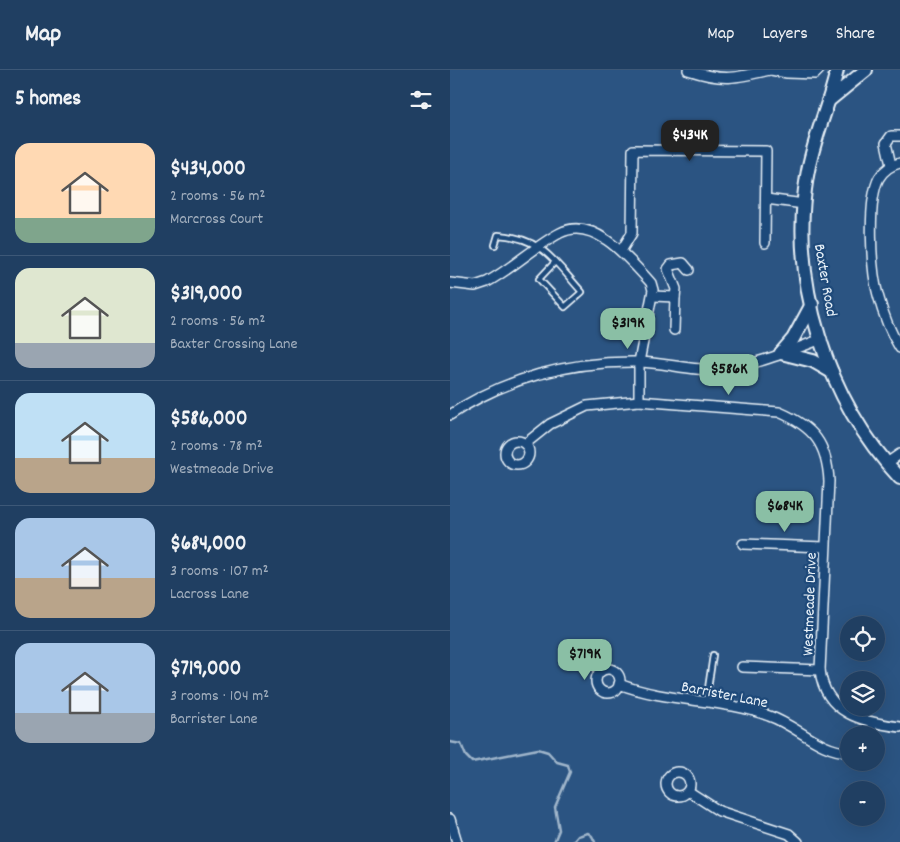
<!DOCTYPE html>
<meta charset="utf-8">
<style>
:root{--surface:#203f62;--page:#2d4a6b;--text:#f1f3f6;--muted:#a2afbe;--line:#3d5877;--accent:#8abfa5}
body{margin:0;font-family:Dekko,sans-serif;background:var(--page);color:var(--text);height:100vh;display:flex;flex-direction:column;font-size:19px;white-space:nowrap}
*{box-sizing:border-box;margin:0}
p{font-size:16px;color:var(--muted)}
.icon{flex:none;width:28px;height:28px;fill:none;stroke:currentColor;stroke-width:2;stroke-linecap:round;stroke-linejoin:round}
.map{position:relative;flex:1;overflow:hidden}
.sheet{display:flex;flex-direction:column;background:var(--surface);width:450px}
.sheet>*{flex:none}
.tools{position:absolute;left:390px;top:546px;display:grid;gap:10px}
.tools a{display:grid;place-items:center;width:45px;height:45px;border-radius:50%;background:var(--surface);box-shadow:0 5px 20px #0002,0 0 0 1px var(--line);font-size:25px}
.price{position:absolute;translate:-50% -42px;padding:0 11px;border-radius:10px;background:var(--accent);color:#111;font-size:16px;line-height:32px;filter:drop-shadow(0 1px 2px #0008)}
.price::after{content:'';position:absolute;left:50%;top:30px;width:15px;height:11px;margin-left:-8px;background:inherit;clip-path:polygon(0 0,100% 0,50% 100%)}
.price.current{background:#222;color:#fff}
ul{padding:0;list-style:none}
li{display:flex;align-items:center;gap:15px;height:125px;padding:0 15px}
li+li{border-top:1px solid var(--line)}
li span{display:grid;place-items:center;flex:none;width:140px;height:100px;border-radius:15px;color:#555}
li>.icon{margin-inline-start:auto}
span .icon{width:60px;height:60px;fill:#fffc;stroke-width:1}
li b{font-size:21px}
h2{display:flex;justify-content:space-between;align-items:center;height:60px;padding:0 15px;font-size:21px}
header{display:flex;align-items:center;gap:30px;box-sizing:border-box;height:70px;padding:0 25px;background:var(--surface);border-bottom:1px solid var(--line)}
header strong{font-size:24px}
nav{display:flex;gap:28px;margin-inline-start:auto;font-size:18px}
main{display:flex;flex:1;min-height:0}
.map>svg:first-child{display:block}
</style>
<header>
<strong>Map</strong>
<nav><a>Map</a><a>Layers</a><a>Share</a></nav>
</header>
<main>
<section class="sheet">
<h2>5 homes<svg class="icon" aria-label="filters" viewBox="0 0 24 24"><path d="M4 7h16M4 17h16"/><circle cx="9" cy="7" r="2"/><circle cx="15" cy="17" r="2"/></svg></h2>
<ul>
<li><span style="background:linear-gradient(#ffd9b3 75%,#7fa58c 0)"><svg class="icon" aria-label="home" viewBox="0 0 24 24"><path d="M3 11l9-7 9 7M6 9v11h12V9"/></svg></span><div><b>$434,000</b><p>2 rooms · 56 m²</p><p>Marcross Court</p></div></li>
<li><span style="background:linear-gradient(#dfe7d0 75%,#9aa5b1 0)"><svg class="icon" aria-label="home" viewBox="0 0 24 24"><path d="M3 11l9-7 9 7M6 9v11h12V9"/></svg></span><div><b>$319,000</b><p>2 rooms · 56 m²</p><p>Baxter Crossing Lane</p></div></li>
<li><span style="background:linear-gradient(#bfe0f5 65%,#b9a48a 0)"><svg class="icon" aria-label="home" viewBox="0 0 24 24"><path d="M3 11l9-7 9 7M6 9v11h12V9"/></svg></span><div><b>$586,000</b><p>2 rooms · 78 m²</p><p>Westmeade Drive</p></div></li>
<li><span style="background:linear-gradient(#a9c7e8 60%,#b9a48a 0)"><svg class="icon" aria-label="home" viewBox="0 0 24 24"><path d="M3 11l9-7 9 7M6 9v11h12V9"/></svg></span><div><b>$684,000</b><p>3 rooms · 107 m²</p><p>Lacross Lane</p></div></li>
<li><span style="background:linear-gradient(#a9c7e8 70%,#9aa5b1 0)"><svg class="icon" aria-label="home" viewBox="0 0 24 24"><path d="M3 11l9-7 9 7M6 9v11h12V9"/></svg></span><div><b>$719,000</b><p>3 rooms · 104 m²</p><p>Barrister Lane</p></div></li>
</ul>
</section>
<div class="map">
<svg width="450" height="772" viewBox="0 0 450 772">
<rect width="100%" height="100%" fill="#2b5482"/>
<filter id="ink" filterUnits="userSpaceOnUse"><feTurbulence type="fractalNoise" baseFrequency=".02" numOctaves="2"/><feDisplacementMap in="SourceGraphic" scale="10" xChannelSelector="R" yChannelSelector="G"/><feConvolveMatrix kernelMatrix="1 2 1 2 8 2 1 2 1" color-interpolation-filters="sRGB"/></filter>
<g filter="url(#ink)">
<g fill="none" stroke-linecap="round" stroke-linejoin="round">
<g stroke="#a0b6cb" stroke-width="2.5">
<path d="M 0,672 L 11,674 L 16,686 L 22,692 L 88,679 L 98,682 L 107,692 L 118,695 L 120,702 L 105,737 L 109,760 L 104,772"/>
<path d="M 123,772 L 128,766 L 138,763 L 142,766 L 145,772"/>
</g>
<g stroke="#e8f1f8" stroke-width="8">
<g id="service">
<path d="M 45,175 L 48,165 C 93,168 104,191 132,222 L 115,237 L 89,209 L 105,192"/>
<path d="M 256,632 L 263,585"/>
</g>
</g>
<g stroke="#e8f1f8" stroke-width="12">
<g id="minor">
<path d="M 238,0 C 275,12 284,8 320,0"/>
<path d="M 321,0 L 337,3 L 365,4 L 369,0"/>
<path d="M 450,93 C 441,95 434,100 429,108 C 417,130 421,201 428,225 C 433,244 440,262 450,278"/>
<path d="M 441,95 L 436,73 L 441,66 L 450,66"/>
<path d="M 316,129 L 354,134"/>
<path d="M 171,181 L 182,163 L 183,80 L 316,81 L 315,173"/>
<path d="M 0,213 L 25,216 L 37,212 C 63,198 85,176 110,163 C 144,145 181,191 201,213 L 203,220 L 189,292 L 189,331 L 329,342 C 364,357 377,374 379,411 L 370,600 C 375,644 413,652 450,657"/>
<path d="M 203,226 L 225,227 L 226,219 L 218,199 L 221,195 L 233,193 L 239,200"/>
<path d="M 224,260 L 225,227"/>
<path d="M 0,345 C 55,308 120,291 187,292 C 215,292 242,302 270,299 C 306,296 338,281 372,269"/>
<circle cx="67" cy="383" r="12"/>
<path d="M 75,374 L 100,354 L 137,336 L 189,331"/>
<path d="M 437,393 L 450,384"/>
<path d="M 293,474 L 375,477"/>
<path d="M 292,597 L 370,600"/>
<circle cx="158" cy="611" r="12"/>
<path d="M 169,614 C 219,633 272,628 319,646 C 346,655 370,682 399,682"/>
<path d="M 419,665 L 423,654"/>
<circle cx="228" cy="714" r="12"/>
<path d="M 238,721 L 269,741 L 339,764 L 348,772"/>
<path d="M 0,749 L 7,772"/>
</g>
</g>
<g stroke="#e8f1f8" stroke-width="16">
<g id="secondary">
<path d="M 387,0 C 379,36 363,69 357,106 C 339,211 377,331 450,408"/>
<path d="M 378,31 L 416,0"/>
<path d="M 331,283 L 343,269 L 362,234"/>
<path d="M 331,283 L 363,291 L 382,302"/>
</g>
</g>
<use href="#service" stroke="#1f4a7a" stroke-width="4.5"/>
<use href="#minor" stroke="#1f4a7a" stroke-width="9"/>
<use href="#secondary" stroke="#1f4a7a" stroke-width="12"/>
</g>
</g>
<g text-anchor="middle" stroke-width="4.5" stroke-linejoin="round" paint-order="stroke">
<g font-size="16" fill="#e8f1f8" stroke="#1f4a7a">
<text transform="translate(377 210) rotate(80)" y="6">Baxter Road</text>
<text transform="translate(358 534) rotate(-88)" y="6">Westmeade Drive</text>
<text transform="translate(275 623) rotate(11)" y="6">Barrister Lane</text>
</g>
</g>
</svg>
<div class="tools">
<a><svg class="icon" aria-label="locate" viewBox="0 0 24 24"><circle cx="12" cy="12" r="6"/><path d="M12 2v4M12 18v4M2 12h4M18 12h4"/></svg></a>
<a><svg class="icon" aria-label="layers" viewBox="0 0 24 24"><path d="M12 4l9 5-9 5-9-5zM3 14l9 5 9-5"/></svg></a>
<a>+</a>
<a>−</a>
</div>
<b class="price current" style="left:240px;top:92px">$434K</b>
<b class="price" style="left:178px;top:280px">$319K</b>
<b class="price" style="left:279px;top:326px">$586K</b>
<b class="price" style="left:335px;top:463px">$684K</b>
<b class="price" style="left:135px;top:611px">$719K</b>
</div>
</main>
